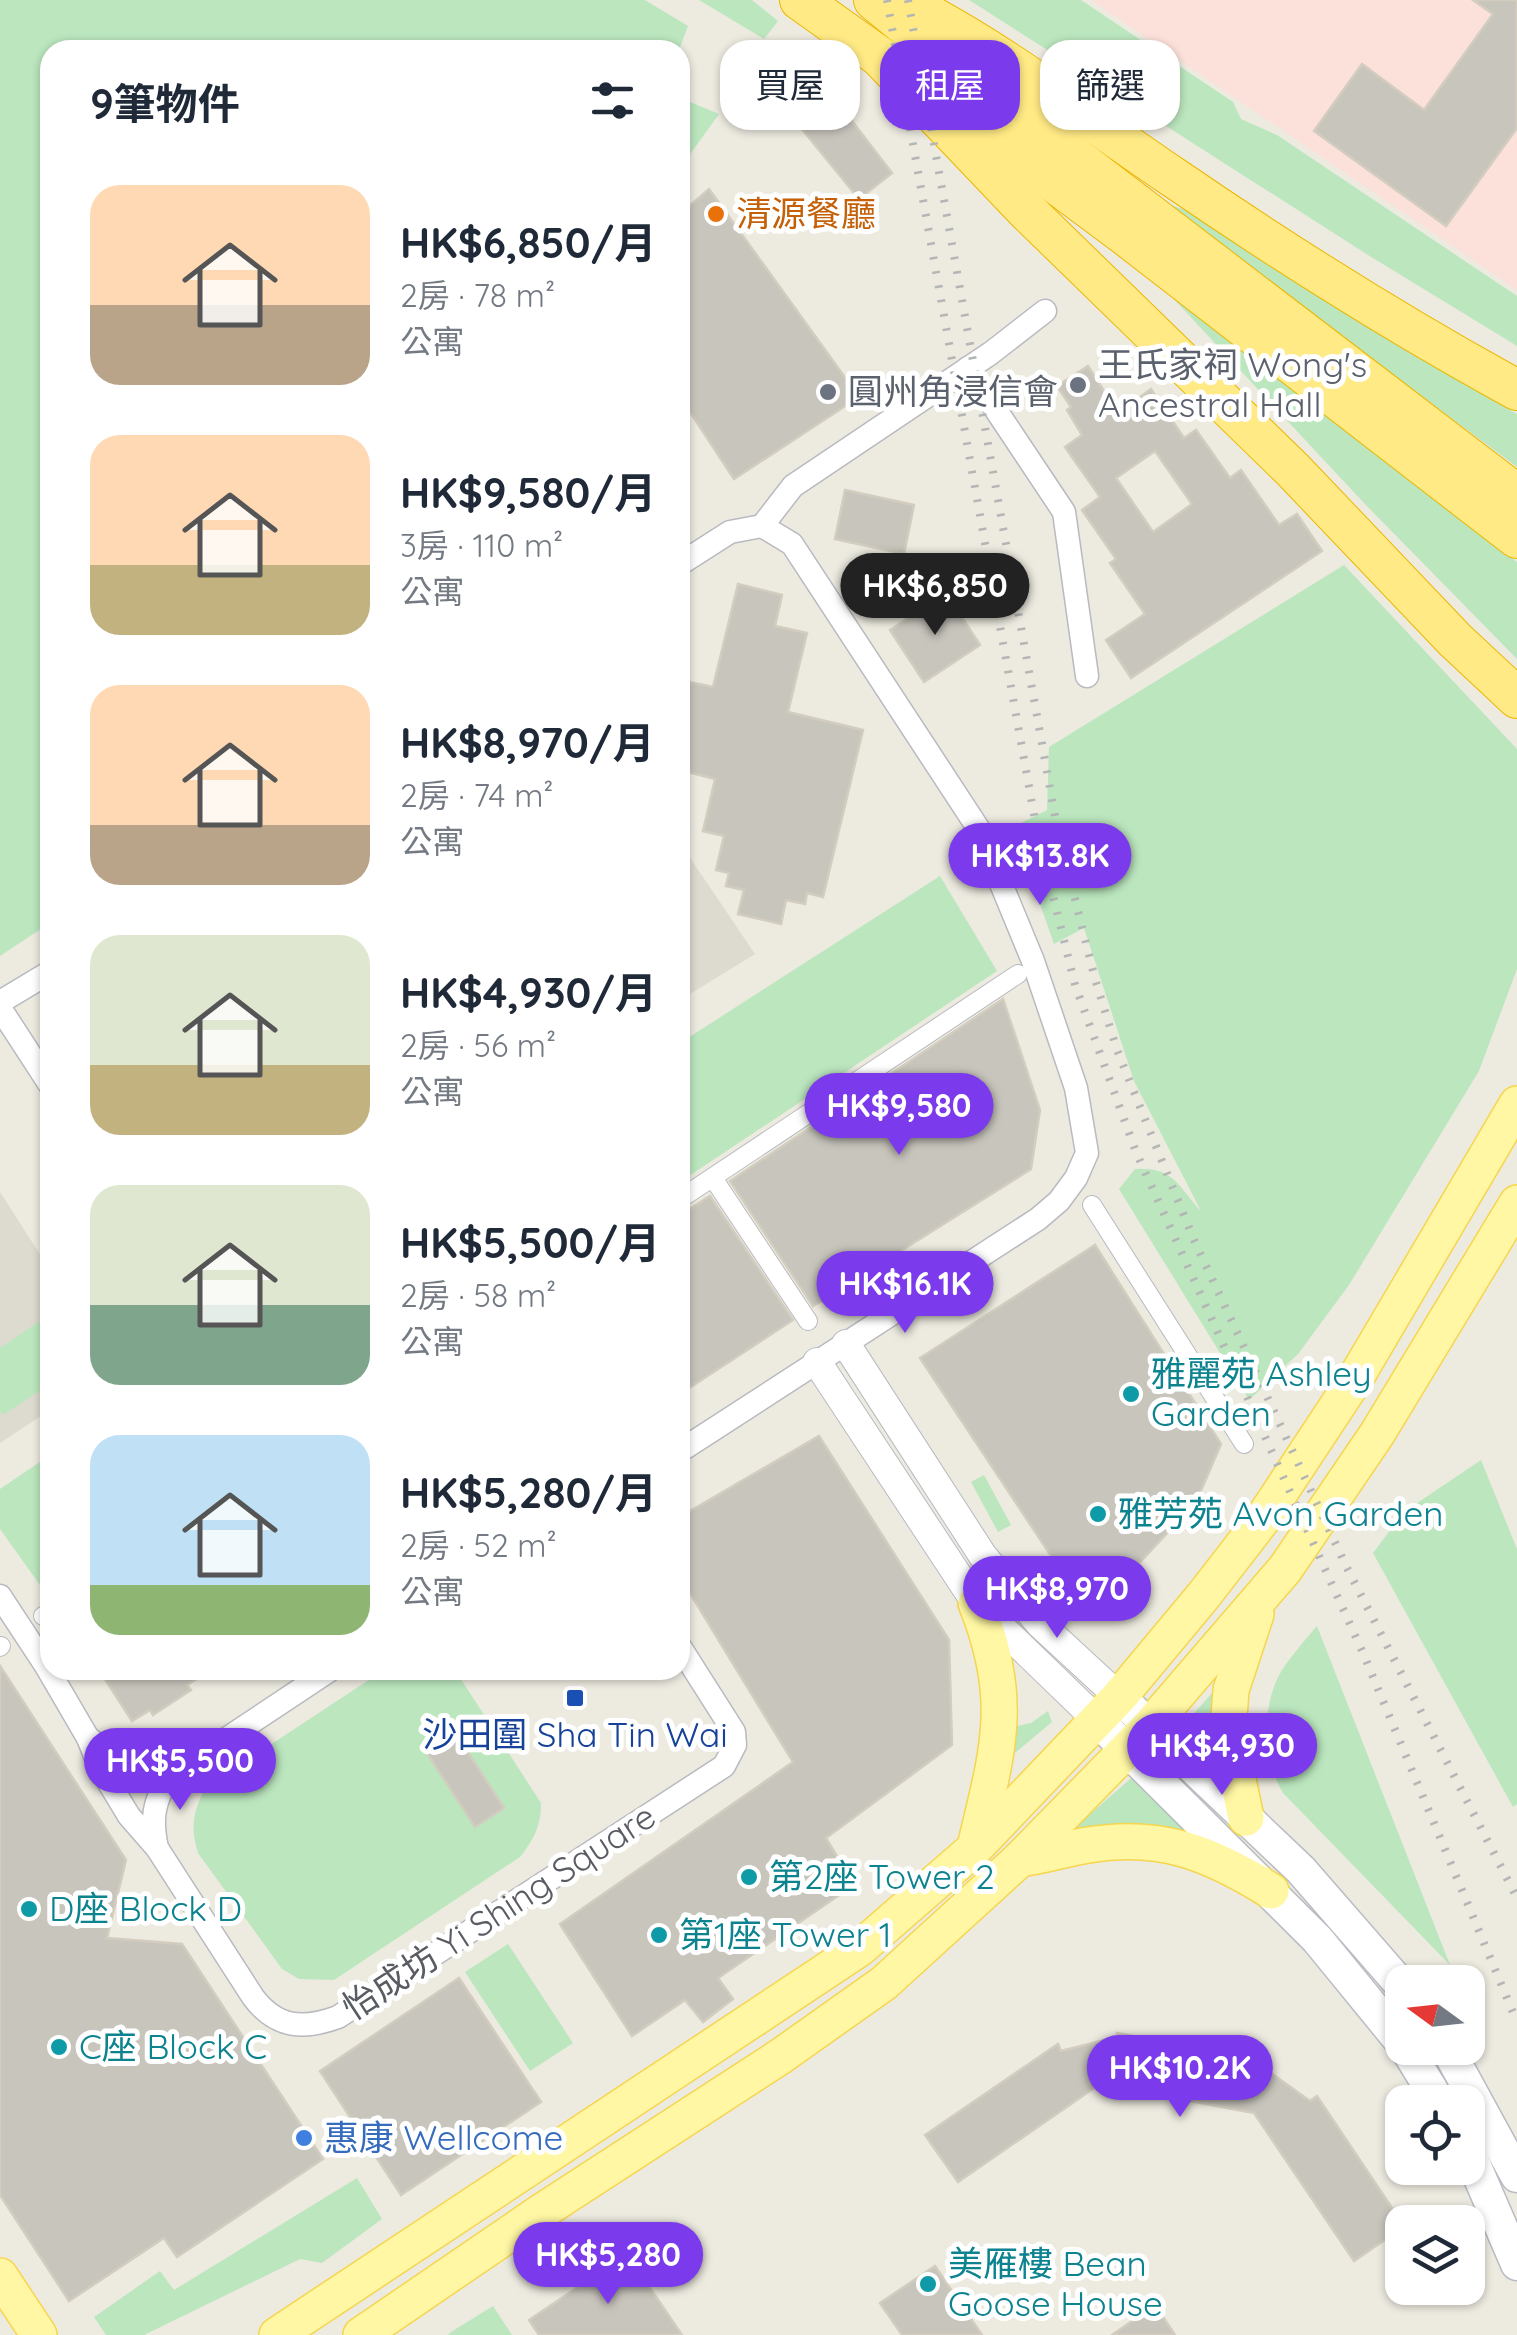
<!DOCTYPE html>
<html lang="zh-TW">
<meta charset="utf-8">
<style>
:root{--surface:#fff;--page:#f2f2f3;--text:#1f2937;--muted:#747a83;--accent:#7c3aed}
body{margin:0;font-family:Quicksand,"Noto Sans TC",sans-serif;background:var(--page);color:var(--text);height:100vh;display:flex;flex-direction:column;font-size:38px;white-space:nowrap}
*{box-sizing:border-box;margin:0}
p{font-size:32px;color:var(--muted)}
.icon{flex:none;width:55px;height:55px;fill:none;stroke:currentColor;stroke-width:2;stroke-linecap:round;stroke-linejoin:round}
.map{position:relative;flex:1;overflow:hidden}
.drawer{position:absolute;left:40px;top:40px;width:650px;height:1640px;display:flex;flex-direction:column;background:var(--surface);border-radius:30px;box-shadow:0 2px 8px #0004}
.drawer>*{flex:none}
.hud{position:absolute;left:720px;top:40px;width:645px;height:90px;display:flex;gap:20px}
.needle{width:65px;rotate:285deg}
.fabs{position:absolute;left:1385px;top:1965px;display:grid;gap:20px}
.fabs a{display:grid;place-items:center;width:100px;height:100px;border-radius:20px;background:var(--surface);box-shadow:0 2px 8px #0004;font-size:50px}
.price{position:absolute;translate:-50% -85px;padding:0 22px;border-radius:35px;background:var(--accent);color:#fff;font-size:32px;line-height:65px;filter:drop-shadow(0 2px 5px #0008)}
.price::after{content:'';position:absolute;left:50%;top:60px;width:30px;height:22px;margin-left:-15px;background:inherit;clip-path:polygon(0 0,100% 0,50% 100%)}
.price.active{background:#222;color:#fff}
ul{padding:0;list-style:none}
li{display:flex;align-items:center;gap:30px;height:250px;padding:0 50px}
li span{display:grid;place-items:center;flex:none;width:280px;height:200px;border-radius:30px;color:#555}
li>.icon{margin-inline-start:auto}
span .icon{width:120px;height:120px;fill:#fffc;stroke-width:1}
li b{font-size:42px}
h2{display:flex;justify-content:space-between;align-items:center;height:120px;padding:0 50px;font-size:42px}
.tag{padding:0 35px;border-radius:30px;background:var(--surface);box-shadow:0 2px 8px #0004;font-size:35px;line-height:90px}
.tag.active{background:var(--accent);color:#fff}
.map>svg:first-child{display:block}
</style>
<div class="map">
<svg width="1517" height="2335" viewBox="0 0 1517 2335">
<rect width="100%" height="100%" fill="#edebe0"/>
<g fill="#dddacf">
<path d="M 680,843 L 755,954 L 680,1000 Z"/>
<path d="M 0,1192 L 50,1270 L 50,1410 L 0,1443 Z"/>
</g>
<path fill="#fce0da" d="M 1091,0 L 1517,0 L 1517,290 Z"/>
<g fill="#bbe6be">
<path d="M 0,0 L 645,0 L 688,26 L 679,50 L 50,50 L 50,923 L 0,956 Z"/>
<path d="M 699,0 L 752,0 L 778,21 L 764,39 Z"/>
<path d="M 969,0 L 1081,0 L 1233,102 L 1241,119 L 1277,135 L 1517,296 L 1517,346 L 1368,255 Z"/>
<path d="M 680,77 L 690,102 L 719,114 L 680,168 Z"/>
<path d="M 1159,201 L 1185,210 L 1367,327 L 1517,414 L 1517,467 Z"/>
<path d="M 1171,296 L 1517,562 L 1517,659 L 1363,502 Z"/>
<path d="M 1344,565 L 1517,749 L 1517,969 L 1479,1071 L 1349,1285 L 1298,1354 L 1249,1400 L 1119,1189 L 1135,1169 C 1175,1167 1178,1187 1201,1211 L 1134,1081 L 1084,928 L 1054,944 L 1013,827 L 1047,810 L 1049,747 Z"/>
<path d="M 940,876 L 997,971 L 680,1182 L 680,1043 Z"/>
<path d="M 50,1314 L 50,1384 L 3,1415 L 0,1410 L 0,1348 Z"/>
<path d="M 50,1455 L 50,1599 L 0,1529 L 0,1489 Z"/>
<path d="M 1481,1460 L 1517,1549 L 1517,1804 L 1513,1807 L 1373,1553 L 1404,1512 Z"/>
<path d="M 984,1475 L 1011,1525 L 998,1532 L 971,1482 Z"/>
<path d="M 1317,1626 L 1450,1965 L 1283,1793 C 1262,1758 1261,1705 1282,1670 C 1292,1655 1305,1640 1317,1626 Z"/>
<path d="M 384,1670 L 455,1670 L 541,1803 C 541,1826 534,1839 520,1857 L 334,1980 L 299,1979 L 282,1969 L 198,1853 C 190,1827 193,1811 206,1787 Z"/>
<path d="M 1220,1684 L 1221,1769 L 1181,1728 Z"/>
<path d="M 1048,1711 L 1052,1722 L 1010,1757 L 1017,1726 L 1031,1723 Z"/>
<path d="M 1137,1773 L 1198,1836 L 1064,1837 Z"/>
<path d="M 508,1944 L 573,2043 L 530,2071 L 465,1972 Z"/>
<path d="M 357,2178 L 382,2219 L 322,2263 L 300,2259 L 144,2335 L 106,2335 L 94,2317 L 160,2271 L 174,2290 Z"/>
<path d="M 493,2306 L 512,2335 L 448,2335 L 451,2332 Z"/>
</g>
<g fill="#c8c5bd" stroke="#d2cdbe" stroke-width="2.5" fill-rule="evenodd">
<path d="M 1473,0 L 1517,0 L 1517,128 L 1446,226 L 1314,131 L 1362,64 L 1424,110 L 1493,14 Z"/>
<path d="M 796,48 L 892,173 L 859,199 L 770,90 Z"/>
<path d="M 709,189 L 859,397 L 734,479 L 680,397 L 680,214 Z"/>
<path d="M 1088,366 L 1118,413 L 1151,389 L 1184,438 L 1196,430 L 1230,478 L 1241,470 L 1279,525 L 1297,514 L 1322,551 L 1131,678 L 1106,640 L 1145,614 L 1110,563 L 1116,559 L 1082,510 L 1100,497 L 1065,447 L 1082,435 L 1067,410 L 1071,407 L 1057,386 ZM 1155,451 L 1192,504 L 1153,532 L 1116,478 Z"/>
<path d="M 845,490 L 914,505 L 904,554 L 835,539 Z"/>
<path d="M 738,584 L 782,595 L 775,626 L 807,633 L 788,712 L 863,730 L 823,897 L 807,893 L 805,904 L 786,900 L 781,924 L 738,914 L 744,890 L 726,886 L 729,873 L 716,870 L 724,836 L 703,831 L 715,779 L 680,770 L 680,680 L 713,687 Z"/>
<path d="M 946,593 L 980,645 L 924,682 L 890,630 Z"/>
<path d="M 1003,999 L 1040,1110 L 1031,1169 L 813,1306 L 730,1181 Z"/>
<path d="M 710,1196 L 793,1320 L 680,1394 L 680,1215 Z"/>
<path d="M 1095,1245 L 1221,1444 L 1196,1502 L 1104,1601 L 1091,1588 L 1084,1597 L 1061,1571 L 920,1358 Z"/>
<path d="M 819,1436 L 949,1640 L 952,1745 L 826,1838 L 854,1885 L 718,1978 L 733,1999 L 703,2022 L 685,2000 L 632,2036 L 560,1924 L 793,1762 L 680,1577 L 680,1517 Z"/>
<path d="M 0,1666 L 126,1860 L 107,1938 L 182,1944 L 323,2159 L 177,2257 L 164,2238 L 69,2301 L 0,2195 Z"/>
<path d="M 99,1670 L 211,1670 L 187,1685 L 191,1690 L 153,1715 L 150,1710 L 132,1721 Z"/>
<path d="M 456,1734 L 504,1808 L 475,1827 L 427,1753 Z"/>
<path d="M 459,1978 L 541,2102 L 401,2195 L 320,2071 Z"/>
<path d="M 1117,2033 L 1261,2060 L 1260,2065 L 1310,2101 L 1317,2096 L 1402,2223 L 1402,2228 L 1354,2261 L 1254,2113 L 1100,2084 L 958,2182 L 925,2135 L 1058,2044 L 1061,2051 L 1117,2037 Z"/>
<path d="M 627,2254 L 682,2335 L 539,2335 L 529,2320 Z"/>
<path d="M 935,2266 L 982,2335 L 902,2335 L 880,2303 Z"/>
<path d="M 1155,2305 L 1175,2335 L 1112,2335 Z"/>
</g>
<g fill="none" stroke-linecap="round" stroke-linejoin="round">
<g stroke="#b8bac0" stroke-width="20">
<g id="pedestrian">
<path d="M 713,1178 L 808,1321"/>
<path d="M 680,1199 L 1018,974"/>
<path d="M 1092,1205 L 1244,1444"/>
<path d="M 43,1616 L 50,1612"/>
<path d="M 0,1647 L 1,1646"/>
</g>
</g>
<g stroke="#b8bac0" stroke-width="25">
<g id="minor">
<path d="M 968,368 L 1064,512 L 1087,676"/>
<path d="M 680,564 L 730,532 L 762,526 L 793,486 L 991,353 L 1045,311"/>
<path d="M 0,1002 L 50,972"/>
<path d="M 0,1008 L 50,1085"/>
<path d="M 680,1451 L 1038,1219 L 1059,1201 L 1076,1178 L 1087,1153 L 1076,1088 L 1033,961 L 978,828 L 792,544 L 762,526"/>
<path d="M 0,1596 L 46,1666 L 88,1738 L 100,1768 L 129,1816 L 157,1848 L 253,1997 C 276,2028 303,2030 338,2017 L 724,1766 L 735,1745 L 734,1732 L 680,1647"/>
<path d="M 88,1738 C 123,1763 139,1774 183,1768"/>
<path d="M 157,1848 C 151,1820 153,1802 169,1777 L 330,1670"/>
</g>
</g>
<g stroke="#b8bac0" stroke-width="30">
<g id="tertiary">
<path d="M 846,1344 L 983,1556 L 1040,1624 L 1119,1697"/>
<path d="M 817,1362 L 976,1603 L 1098,1721"/>
</g>
</g>
<g stroke="#b9bcc3" stroke-width="35">
<g id="secondary">
<path d="M 1119,1697 L 1301,1870 L 1402,1986"/>
<path d="M 1098,1721 L 1317,1939 L 1402,2043"/>
<path d="M 1406,2048 L 1439,2102"/>
<path d="M 1447,2048 L 1517,2176"/>
<path d="M 1468,2150 L 1517,2264"/>
</g>
</g>
<g stroke="#f6d54f" stroke-width="38">
<g id="primary">
<path d="M 1246,1818 L 1228,1732 L 1231,1690 L 1256,1614"/>
<path d="M 975,1847 C 998,1750 1015,1700 976,1603"/>
<path d="M 1020,1859 C 1043,1856 1065,1849 1088,1845 C 1161,1833 1210,1853 1271,1891"/>
<path d="M 0,2276 L 39,2335"/>
<path d="M 277,2335 L 859,1949 L 975,1848 L 1119,1697 L 1204,1595 L 1262,1520 L 1355,1379 L 1517,1104"/>
<path d="M 361,2335 L 541,2212 L 781,2056 L 884,1983 L 1020,1859 L 1150,1726 L 1285,1569 L 1377,1434 L 1517,1203"/>
</g>
</g>
<g stroke="#edb600" stroke-width="42">
<g id="motorway">
<path d="M 800,0 L 904,74"/>
<path d="M 874,0 L 945,58 L 1517,495"/>
<path d="M 904,2 C 1000,50 1084,117 1173,177 C 1284,253 1398,325 1517,390"/>
<path d="M 882,59 L 1025,209 L 1293,470 L 1455,640 L 1517,698"/>
<path d="M 960,112 L 1125,235 L 1517,538"/>
</g>
</g>
<use href="#pedestrian" stroke="#fff" stroke-width="18"/>
<use href="#minor" stroke="#fff" stroke-width="22"/>
<use href="#tertiary" stroke="#fff" stroke-width="28"/>
<use href="#secondary" stroke="#fff" stroke-width="32"/>
<use href="#primary" stroke="#fff7a3" stroke-width="35"/>
<use href="#motorway" stroke="#ffea85" stroke-width="40"/>
<g stroke="#b4b5b5" stroke-width="8" stroke-dasharray="2.5 12" stroke-linecap="butt">
<path d="M 887,0 L 1037,831 L 1075,985 L 1136,1152 L 1363,1653 L 1517,2022"/>
<path d="M 908,0 L 1057,827 L 1095,979 L 1117,1050 L 1194,1240 L 1346,1566 L 1517,1898"/>
</g>
</g>
<circle fill="#e8710a" stroke="#fff" stroke-width="4" cx="716" cy="214" r="10"/>
<g fill="#6b7280" stroke="#fff" stroke-width="4">
<circle cx="1078" cy="385" r="10"/>
<circle cx="828" cy="392" r="10"/>
</g>
<g fill="#0f9aa8" stroke="#fff" stroke-width="4">
<circle cx="1131" cy="1394" r="10"/>
<circle cx="1098" cy="1514" r="10"/>
<circle cx="749" cy="1877" r="10"/>
<circle cx="29" cy="1909" r="10"/>
<circle cx="659" cy="1935" r="10"/>
<circle cx="59" cy="2047" r="10"/>
<circle cx="928" cy="2284" r="10"/>
</g>
<rect fill="#1a4fb4" stroke="#fff" stroke-width="4" x="565" y="1688" width="20" height="20" rx="5"/>
<circle fill="#3f7fe0" stroke="#fff" stroke-width="4" cx="304" cy="2138" r="10"/>
<g text-anchor="middle" stroke-width="10" stroke-linejoin="round" paint-order="stroke">
<g font-size="35" fill="#c56008" stroke="#fff" text-anchor="start">
<text x="736" y="226">清源餐廳</text>
</g>
<g font-size="35" fill="#5b616d" stroke="#fff" text-anchor="start">
<text x="1098" y="377">王氏家祠 Wong's<tspan x="1098" dy="40">Ancestral Hall</tspan></text>
<text x="848" y="404">圓州角浸信會</text>
</g>
<g font-size="35" fill="#0d838f" stroke="#fff" text-anchor="start">
<text x="1151" y="1386">雅麗苑 Ashley<tspan x="1151" dy="40">Garden</tspan></text>
<text x="1118" y="1526">雅芳苑 Avon Garden</text>
<text x="769" y="1889">第2座 Tower 2</text>
<text x="49" y="1921">D座 Block D</text>
<text x="679" y="1947">第1座 Tower 1</text>
<text x="79" y="2059">C座 Block C</text>
<text x="948" y="2276">美雁樓 Bean<tspan x="948" dy="40">Goose House</tspan></text>
</g>
<g font-size="35" fill="#164399" stroke="#fff">
<text x="575" y="1747">沙田圍 Sha Tin Wai</text>
</g>
<g font-size="35" fill="#595c62" stroke="#fff">
<text transform="translate(499 1912) rotate(-33)" y="12">怡成坊 Yi Shing Square</text>
</g>
<g font-size="35" fill="#366cbe" stroke="#fff" text-anchor="start">
<text x="324" y="2150">惠康 Wellcome</text>
</g>
</g>
</svg>
<div class="fabs">
<a><svg class="needle" viewBox="-14 -14 28 28"><path d="M0-13l5 13h-10z" fill="#e53935"/><path d="M0 13l5-13h-10z" fill="#747a83"/></svg></a>
<a><svg class="icon" aria-label="locate" viewBox="0 0 24 24"><circle cx="12" cy="12" r="6"/><path d="M12 2v4M12 18v4M2 12h4M18 12h4"/></svg></a>
<a><svg class="icon" aria-label="layers" viewBox="0 0 24 24"><path d="M12 4l9 5-9 5-9-5zM3 14l9 5 9-5"/></svg></a>
</div>
<b class="price active" style="left:935px;top:638px">HK$6,850</b>
<b class="price" style="left:1040px;top:908px">HK$13.8K</b>
<b class="price" style="left:899px;top:1158px">HK$9,580</b>
<b class="price" style="left:905px;top:1336px">HK$16.1K</b>
<b class="price" style="left:1057px;top:1641px">HK$8,970</b>
<b class="price" style="left:1222px;top:1798px">HK$4,930</b>
<b class="price" style="left:180px;top:1813px">HK$5,500</b>
<b class="price" style="left:1180px;top:2120px">HK$10.2K</b>
<b class="price" style="left:608px;top:2307px">HK$5,280</b>
<div class="hud">
<a class="tag">買屋</a>
<a class="tag active">租屋</a>
<a class="tag">篩選</a>
</div>
<section class="drawer">
<h2>9筆物件<svg class="icon" aria-label="filters" viewBox="0 0 24 24"><path d="M4 7h16M4 17h16"/><circle cx="9" cy="7" r="2"/><circle cx="15" cy="17" r="2"/></svg></h2>
<ul>
<li><span style="background:linear-gradient(#ffd9b3 60%,#b9a48a 0)"><svg class="icon" aria-label="home" viewBox="0 0 24 24"><path d="M3 11l9-7 9 7M6 9v11h12V9"/></svg></span><div><b>HK$6,850/月</b><p>2房 · 78 m²</p><p>公寓</p></div></li>
<li><span style="background:linear-gradient(#ffd9b3 65%,#c2b280 0)"><svg class="icon" aria-label="home" viewBox="0 0 24 24"><path d="M3 11l9-7 9 7M6 9v11h12V9"/></svg></span><div><b>HK$9,580/月</b><p>3房 · 110 m²</p><p>公寓</p></div></li>
<li><span style="background:linear-gradient(#ffd9b3 70%,#b9a48a 0)"><svg class="icon" aria-label="home" viewBox="0 0 24 24"><path d="M3 11l9-7 9 7M6 9v11h12V9"/></svg></span><div><b>HK$8,970/月</b><p>2房 · 74 m²</p><p>公寓</p></div></li>
<li><span style="background:linear-gradient(#dfe7d0 65%,#c2b280 0)"><svg class="icon" aria-label="home" viewBox="0 0 24 24"><path d="M3 11l9-7 9 7M6 9v11h12V9"/></svg></span><div><b>HK$4,930/月</b><p>2房 · 56 m²</p><p>公寓</p></div></li>
<li><span style="background:linear-gradient(#dfe7d0 60%,#7fa58c 0)"><svg class="icon" aria-label="home" viewBox="0 0 24 24"><path d="M3 11l9-7 9 7M6 9v11h12V9"/></svg></span><div><b>HK$5,500/月</b><p>2房 · 58 m²</p><p>公寓</p></div></li>
<li><span style="background:linear-gradient(#bfe0f5 75%,#8fb573 0)"><svg class="icon" aria-label="home" viewBox="0 0 24 24"><path d="M3 11l9-7 9 7M6 9v11h12V9"/></svg></span><div><b>HK$5,280/月</b><p>2房 · 52 m²</p><p>公寓</p></div></li>
</ul>
</section>
</div>
